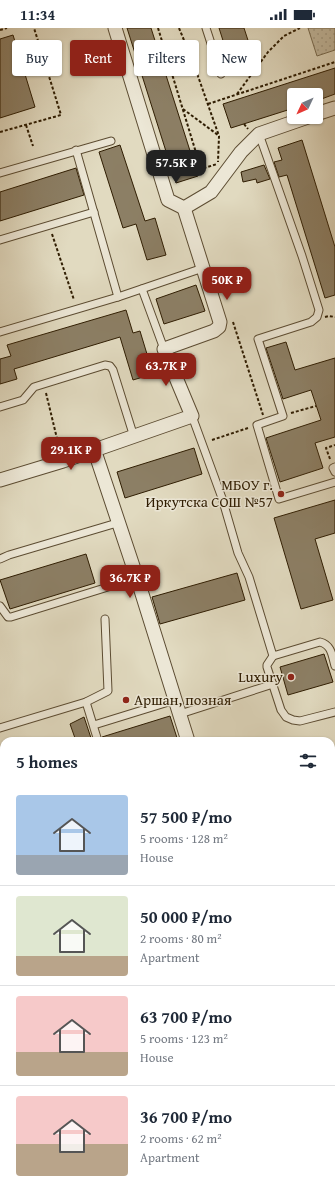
<!DOCTYPE html>
<meta charset="utf-8">
<style>
:root{--surface:#fff;--page:#f2f2f3;--text:#1f2937;--muted:#747a83;--line:#e0e1e3;--accent:#8f2418}
body{margin:0;font-family:"Gentium Book Plus",serif;background:var(--page);color:var(--text);height:100vh;display:flex;flex-direction:column;font-size:15px;white-space:nowrap}
*{box-sizing:border-box;margin:0}
p{font-size:13px;color:var(--muted)}
.icon{flex:none;width:22px;height:22px;fill:none;stroke:currentColor;stroke-width:2;stroke-linecap:round;stroke-linejoin:round}
.map{position:relative;flex:1;overflow:hidden}
.drawer{position:absolute;left:0px;top:709px;width:335px;height:456px;display:flex;flex-direction:column;background:var(--surface);border-radius:12px 12px 0 0;box-shadow:0 1px 3px #0004}
.drawer>*{flex:none}
.hud{position:absolute;left:12px;top:12px;width:311px;height:36px;display:flex;gap:8px}
.needle{width:26px;rotate:226deg}
.tools{position:absolute;left:287px;top:60px;display:grid;gap:8px}
.tools a{display:grid;place-items:center;width:36px;height:36px;border-radius:4px;background:var(--surface);box-shadow:0 1px 3px #0004;font-size:20px}
.price{position:absolute;translate:-50% -34px;padding:0 9px;border-radius:8px;background:var(--accent);color:#fff;font-size:13px;line-height:26px;filter:drop-shadow(0 1px 2px #0008)}
.price::after{content:'';position:absolute;left:50%;top:24px;width:12px;height:9px;margin-left:-6px;background:inherit;clip-path:polygon(0 0,100% 0,50% 100%)}
.price.current{background:#222;color:#fff}
ul{padding:0;list-style:none}
li{display:flex;align-items:center;gap:12px;height:100px;padding:0 16px}
li+li{border-top:1px solid var(--line)}
li span{display:grid;place-items:center;flex:none;width:112px;height:80px;border-radius:4px;color:#555}
li>.icon{margin-inline-start:auto}
span .icon{width:48px;height:48px;fill:#fffc;stroke-width:1}
li b{font-size:17px}
h2{display:flex;justify-content:space-between;align-items:center;height:48px;padding:0 16px;font-size:17px}
.chip{padding:0 14px;border-radius:4px;background:var(--surface);box-shadow:0 1px 3px #0004;font-size:14px;line-height:36px}
.chip.current{background:var(--accent);color:#fff}
.status{display:flex;justify-content:space-between;align-items:center;height:28px;padding:0 20px;background:var(--surface);direction:ltr}
.status svg{height:11px;fill:currentColor}
.map>svg:first-child{display:block}
</style>
<div class="status"><b>11:34</b><svg viewBox="0 0 49 12"><path d="M0 12V9h3v3zM5 12V6h3v6zM10 12V3h3v9zM15 12V0h3v12zM26 1h20v11H26zM47 4h2v5h-2z"/></svg></div>
<div class="map">
<svg width="335" height="1165" viewBox="0 0 335 1165">
<defs>
<pattern id="green-dots" width="8" height="8" patternUnits="userSpaceOnUse"><rect width="8" height="8" fill="#c3baa0"/><path d="M2 2h.1M6 6h.1" fill="none" stroke="#a89f88" stroke-width="1.8" stroke-linecap="round"/></pattern>
</defs>
<rect width="100%" height="100%" fill="#e1dac0"/>
<filter id="stains"><feTurbulence type="fractalNoise" baseFrequency=".005" numOctaves="4"/><feColorMatrix values="0 0 0 0 .2 0 0 0 0 .09 0 0 0 0 .02 0 0 0 .5 -.17"/></filter>
<radialGradient id="worn" r=".72"><stop offset=".6" stop-color="#630" stop-opacity="0"/><stop offset="1" stop-color="#630" stop-opacity=".3"/></radialGradient>
<path fill="url(#green-dots)" stroke="#796c51" d="M 308,0 L 335,0 L 335,22 L 317,28 Z"/>
<g fill="#8c7f65" stroke="#2f1d02">
<path d="M 127,0 L 151,0 L 198,148 L 176,155 Z"/>
<path d="M 219,0 L 244,0 L 256,37 L 233,44 Z"/>
<path d="M 13,7 L 35,79 L 0,90 L 0,11 Z"/>
<path d="M 335,40 L 335,66 L 316,73 L 316,67 L 294,67 L 294,80 L 231,100 L 223,76 Z"/>
<path d="M 302,112 L 335,219 L 335,267 L 325,270 L 287,147 L 279,149 L 274,134 L 282,132 L 278,120 Z"/>
<path d="M 120,117 L 145,193 L 155,190 L 166,227 L 147,232 L 136,196 L 123,200 L 99,124 Z"/>
<path d="M 264,137 L 270,151 L 257,155 L 256,151 L 243,154 L 241,144 Z"/>
<path d="M 76,140 L 84,167 L 0,193 L 0,164 Z"/>
<path d="M 196,257 L 205,283 L 164,296 L 156,271 Z"/>
<path d="M 126,282 L 133,305 L 140,303 L 153,346 L 133,352 L 120,309 L 14,341 L 17,351 L 0,356 L 0,331 L 11,328 L 7,317 Z"/>
<path d="M 286,314 L 295,342 L 335,330 L 335,409 L 315,415 L 323,440 L 280,454 L 266,410 L 321,392 L 311,362 L 283,371 L 266,320 Z"/>
<path d="M 194,420 L 202,446 L 125,470 L 117,444 Z"/>
<path d="M 335,472 L 335,505 L 315,511 L 333,572 L 301,581 L 274,490 Z"/>
<path d="M 86,526 L 95,555 L 10,581 L 0,552 Z"/>
<path d="M 237,545 L 245,572 L 160,596 L 152,569 Z"/>
<path d="M 324,626 L 333,654 L 288,667 L 280,639 Z"/>
<path d="M 170,688 L 178,713 L 103,713 L 102,709 Z"/>
<path d="M 84,689 L 92,713 L 76,713 L 70,696 Z"/>
</g>
<g fill="none" stroke-linecap="round" stroke-linejoin="round">
<g stroke="#5c4c32" stroke-width="9">
<g id="lane">
<path d="M 206,0 L 221,46"/>
<path d="M 259,106 L 302,228 L 319,282 L 317,289 L 311,294 L 258,311 L 283,388 L 257,397 L 279,471 L 335,454"/>
<path d="M 76,122 L 118,269"/>
<path d="M 0,145 L 111,113"/>
<path d="M 0,212 L 94,184"/>
<path d="M 142,261 L 164,321"/>
<path d="M 0,304 L 118,269 L 203,240"/>
<path d="M 0,379 L 23,372 L 34,359 L 105,337 L 110,338 L 113,342 L 134,409"/>
<path d="M 192,388 L 222,470 L 238,525 L 249,549 L 273,628 L 320,614 C 332,617 332,628 335,638"/>
<path d="M 335,439 L 333,440 L 335,444"/>
<path d="M 0,531 L 9,527 L 117,495"/>
<path d="M 0,578 L 8,589 L 11,589 L 137,550"/>
<path d="M 273,628 L 267,637 L 267,639 L 281,682 L 286,689 L 293,692 L 300,693 L 335,684"/>
<path d="M 86,674 L 98,713"/>
<path d="M 180,686 L 273,656"/>
<path d="M 94,697 L 175,672"/>
<path d="M 0,700 L 86,674 L 108,663 L 105,591"/>
<path d="M 0,818 L 2,834"/>
<path d="M 0,901 L 4,915"/>
<path d="M 331,984 L 335,983"/>
<path d="M 155,1161 L 156,1165"/>
</g>
</g>
<g stroke="#5c4c32" stroke-width="15">
<g id="street">
<path d="M 115,0 L 168,172 L 184,180 L 211,164 L 241,124 L 259,106 L 308,89"/>
<path d="M 316,86 L 335,80"/>
<path d="M 94,421 L 138,553 L 188,713"/>
<path d="M 0,452 L 63,433 L 192,388 L 164,321 L 214,303 L 219,299 L 220,294 L 184,180"/>
<path d="M 331,735 L 335,733"/>
<path d="M 0,835 L 4,834"/>
<path d="M 331,994 L 335,1003"/>
<path d="M 0,1051 L 4,1064"/>
<path d="M 34,1161 L 36,1165"/>
</g>
</g>
<g stroke="#2f1d02" stroke-width="2" stroke-dasharray="3 2" stroke-linecap="butt">
<path d="M 158,0 L 201,141 L 217,136"/>
<path d="M 179,0 L 193,34 L 219,108 L 218,134"/>
<path d="M 0,2 L 7,0"/>
<path d="M 237,66 L 268,24 L 284,8 L 300,0"/>
<path d="M 208,76 L 335,34"/>
<path d="M 183,81 L 218,107"/>
<path d="M 244,96 L 248,101"/>
<path d="M 26,97 L 33,118"/>
<path d="M 0,104 L 61,87 L 34,0"/>
<path d="M 52,206 L 74,272"/>
<path d="M 325,289 L 329,288 L 335,289"/>
<path d="M 233,294 L 263,387"/>
<path d="M 46,365 L 60,423"/>
<path d="M 291,385 L 316,378"/>
<path d="M 212,412 L 248,400"/>
<path d="M 330,431 L 326,420 L 335,417"/>
<path d="M 0,1137 L 4,1136"/>
</g>
<use href="#lane" stroke="#ece7d6" stroke-width="7"/>
<use href="#street" stroke="#ece7d6" stroke-width="13"/>
</g>
<g fill="#8f2418" stroke="#ece7d6" stroke-width="1.5">
<circle cx="281" cy="466" r="4"/>
<circle cx="291" cy="649" r="4"/>
<circle cx="126" cy="672" r="4"/>
</g>
<g text-anchor="middle" stroke-width="3" stroke-linejoin="round" paint-order="stroke">
<g font-size="15" fill="#2f1d02" stroke="#ece7d6" text-anchor="end">
<text x="273" y="462">МБОУ г.<tspan x="273" dy="17">Иркутска СОШ №57</tspan></text>
<text x="283" y="654">Luxury</text>
<text x="134" y="677" text-anchor="start">Аршан, позная</text>
</g>
</g>
<rect width="100%" height="100%" filter="url(#stains)"/>
<rect width="100%" height="100%" fill="url(#worn)"/>
</svg>
<div class="tools">
<a><svg class="needle" viewBox="-14 -14 28 28"><path d="M0-13l5 13h-10z" fill="#e53935"/><path d="M0 13l5-13h-10z" fill="#747a83"/></svg></a>
</div>
<b class="price current" style="left:176px;top:156px">57.5K ₽</b>
<b class="price" style="left:227px;top:273px">50K ₽</b>
<b class="price" style="left:166px;top:359px">63.7K ₽</b>
<b class="price" style="left:71px;top:443px">29.1K ₽</b>
<b class="price" style="left:130px;top:571px">36.7K ₽</b>
<div class="hud">
<a class="chip">Buy</a>
<a class="chip current">Rent</a>
<a class="chip">Filters</a>
<a class="chip">New</a>
</div>
<section class="drawer">
<h2>5 homes<svg class="icon" aria-label="filters" viewBox="0 0 24 24"><path d="M4 7h16M4 17h16"/><circle cx="9" cy="7" r="2"/><circle cx="15" cy="17" r="2"/></svg></h2>
<ul>
<li><span style="background:linear-gradient(#a9c7e8 75%,#9aa5b1 0)"><svg class="icon" aria-label="home" viewBox="0 0 24 24"><path d="M3 11l9-7 9 7M6 9v11h12V9"/></svg></span><div><b>57 500 ₽/mo</b><p>5 rooms · 128 m²</p><p>House</p></div></li>
<li><span style="background:linear-gradient(#dfe7d0 75%,#b9a48a 0)"><svg class="icon" aria-label="home" viewBox="0 0 24 24"><path d="M3 11l9-7 9 7M6 9v11h12V9"/></svg></span><div><b>50 000 ₽/mo</b><p>2 rooms · 80 m²</p><p>Apartment</p></div></li>
<li><span style="background:linear-gradient(#f6c9c9 70%,#b9a48a 0)"><svg class="icon" aria-label="home" viewBox="0 0 24 24"><path d="M3 11l9-7 9 7M6 9v11h12V9"/></svg></span><div><b>63 700 ₽/mo</b><p>5 rooms · 123 m²</p><p>House</p></div></li>
<li><span style="background:linear-gradient(#f6c9c9 60%,#b9a48a 0)"><svg class="icon" aria-label="home" viewBox="0 0 24 24"><path d="M3 11l9-7 9 7M6 9v11h12V9"/></svg></span><div><b>36 700 ₽/mo</b><p>2 rooms · 62 m²</p><p>Apartment</p></div></li>
</ul>
</section>
</div>
